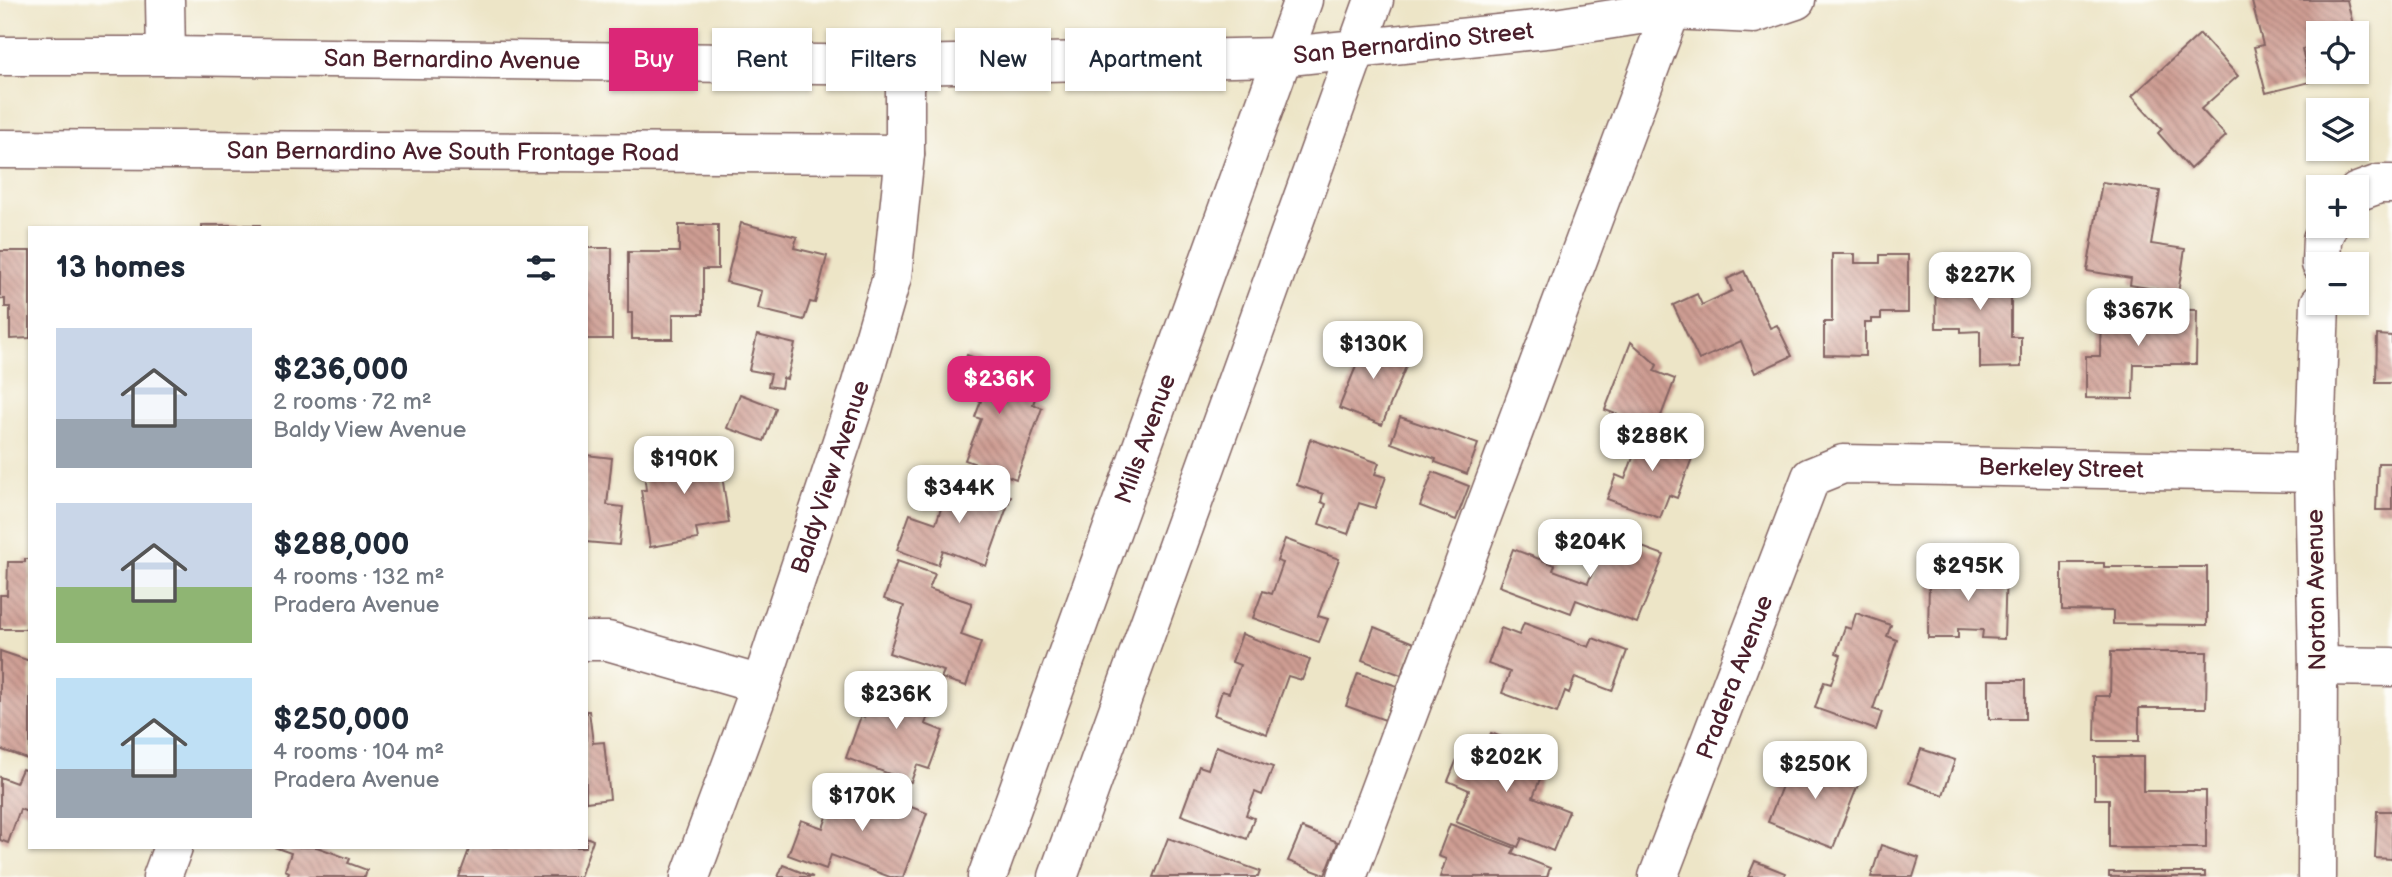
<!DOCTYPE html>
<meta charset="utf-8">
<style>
:root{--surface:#fff;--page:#f2f2f3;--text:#1f2937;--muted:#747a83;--accent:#db2777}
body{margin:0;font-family:"Balsamiq Sans",sans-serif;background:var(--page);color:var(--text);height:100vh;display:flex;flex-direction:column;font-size:26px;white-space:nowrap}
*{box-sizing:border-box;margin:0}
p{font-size:23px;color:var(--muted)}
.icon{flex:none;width:38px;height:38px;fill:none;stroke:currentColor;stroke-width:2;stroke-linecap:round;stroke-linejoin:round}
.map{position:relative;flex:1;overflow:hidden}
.drawer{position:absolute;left:28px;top:226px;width:560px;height:623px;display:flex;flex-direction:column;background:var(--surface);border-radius:0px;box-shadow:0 2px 5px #0004}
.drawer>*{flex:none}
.top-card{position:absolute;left:609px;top:28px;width:665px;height:63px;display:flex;gap:14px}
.controls{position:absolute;left:2306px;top:21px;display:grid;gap:14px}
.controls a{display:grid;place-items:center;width:63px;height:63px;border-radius:0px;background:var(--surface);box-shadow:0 2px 5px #0004;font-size:35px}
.price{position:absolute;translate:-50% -60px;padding:0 16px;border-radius:14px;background:#fff;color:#222;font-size:23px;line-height:46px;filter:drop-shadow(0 2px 4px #0008)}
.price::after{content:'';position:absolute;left:50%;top:42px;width:21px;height:16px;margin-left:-10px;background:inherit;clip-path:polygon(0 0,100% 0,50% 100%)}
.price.active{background:var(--accent);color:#fff}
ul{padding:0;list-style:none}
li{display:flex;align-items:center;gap:21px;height:175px;padding:0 28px}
li span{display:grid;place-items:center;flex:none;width:196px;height:140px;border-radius:0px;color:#555}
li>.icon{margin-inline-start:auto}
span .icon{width:84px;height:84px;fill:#fffc;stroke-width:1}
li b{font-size:30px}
h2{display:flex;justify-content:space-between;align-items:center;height:84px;padding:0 28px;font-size:30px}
.chip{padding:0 24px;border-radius:0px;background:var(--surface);box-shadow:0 2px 5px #0004;font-size:24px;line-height:63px}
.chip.active{background:var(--accent);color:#fff}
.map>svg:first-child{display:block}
</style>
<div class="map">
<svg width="2392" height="877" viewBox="0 0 2392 877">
<defs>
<pattern id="building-back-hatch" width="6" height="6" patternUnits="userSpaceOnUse" patternTransform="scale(1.75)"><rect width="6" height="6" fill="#ce9d93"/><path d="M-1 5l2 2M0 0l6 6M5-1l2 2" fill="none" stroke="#a97f78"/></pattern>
</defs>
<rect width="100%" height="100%" fill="#fdfcf7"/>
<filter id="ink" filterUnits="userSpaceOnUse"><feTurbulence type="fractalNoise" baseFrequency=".0143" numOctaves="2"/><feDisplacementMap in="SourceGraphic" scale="14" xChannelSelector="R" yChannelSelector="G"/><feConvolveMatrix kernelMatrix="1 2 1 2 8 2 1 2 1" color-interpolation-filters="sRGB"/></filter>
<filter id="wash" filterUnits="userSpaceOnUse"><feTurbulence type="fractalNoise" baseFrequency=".00686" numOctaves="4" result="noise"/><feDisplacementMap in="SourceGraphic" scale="28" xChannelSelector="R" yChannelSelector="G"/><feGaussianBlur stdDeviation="1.57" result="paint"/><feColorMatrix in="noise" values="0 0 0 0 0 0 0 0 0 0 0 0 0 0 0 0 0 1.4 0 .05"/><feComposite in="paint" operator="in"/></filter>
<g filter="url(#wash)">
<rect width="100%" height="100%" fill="#ede5c7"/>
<g id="blocks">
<g fill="url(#building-back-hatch)">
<path d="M 2260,0 L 2347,0 L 2355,33 L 2319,33 L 2319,45 L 2302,49 L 2310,82 L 2266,93 L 2254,47 L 2263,45 L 2252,2 Z"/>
<path d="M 2200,34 L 2238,76 L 2201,109 L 2226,136 L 2190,169 L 2158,133 L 2162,129 L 2132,96 Z"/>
<path d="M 2102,182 L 2160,191 L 2151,244 L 2185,249 L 2178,293 L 2130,285 L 2131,278 L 2087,271 Z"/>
<path d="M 741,223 L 797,237 L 794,248 L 827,256 L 815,303 L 810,302 L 804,320 L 758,309 L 762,291 L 726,282 Z"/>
<rect x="202" y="225" width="58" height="3"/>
<path d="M 679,225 L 718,225 L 718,269 L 703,269 L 703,314 L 673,314 L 673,339 L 632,339 L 632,313 L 628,313 L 628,252 L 679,252 Z"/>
<rect x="586" y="248" width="26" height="91"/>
<path d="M 0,251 L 30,251 L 30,338 L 10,339 L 10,307 L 5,307 L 5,299 L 0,299 Z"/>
<path d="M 1832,254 L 1855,254 L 1855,263 L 1880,263 L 1880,255 L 1908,255 L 1908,313 L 1881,313 L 1881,319 L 1871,319 L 1871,323 L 1865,323 L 1865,356 L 1824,355 L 1824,322 L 1832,322 Z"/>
<path d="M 1968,268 L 1968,277 L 1995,277 L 1995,270 L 2016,270 L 2016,283 L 2011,283 L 2011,337 L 2021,337 L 2021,367 L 1980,368 L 1980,331 L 1961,332 L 1961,328 L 1936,328 L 1935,269 Z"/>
<path d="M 1744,271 L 1770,328 L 1777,325 L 1792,356 L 1755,373 L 1741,341 L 1699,360 L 1673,305 L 1697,294 L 1702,305 L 1732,291 L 1727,279 Z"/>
<path d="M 2101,309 L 2197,310 L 2196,364 L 2134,364 L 2133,399 L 2086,398 L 2086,356 L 2100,356 Z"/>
<path d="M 757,335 L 795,344 L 787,379 L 783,378 L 781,388 L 768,386 L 771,374 L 749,370 Z"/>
<path d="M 2377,335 L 2392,336 L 2392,383 L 2376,383 Z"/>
<path d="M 1356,338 L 1409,359 L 1382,425 L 1339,408 L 1357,364 L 1347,360 Z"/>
<path d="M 1631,342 L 1657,365 L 1654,371 L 1675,379 L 1656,429 L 1605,410 Z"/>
<path d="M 967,355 L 1008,370 L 1005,375 L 1039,388 L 1033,404 L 1042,408 L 1016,479 L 965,460 L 981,419 L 975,417 L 981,401 L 953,391 Z"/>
<path d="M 740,394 L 776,408 L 764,441 L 727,428 Z"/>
<path d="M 1400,417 L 1478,444 L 1467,474 L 1435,462 L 1436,459 L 1391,443 Z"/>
<path d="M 1632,426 L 1695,450 L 1677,498 L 1669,495 L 1660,518 L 1607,499 L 1616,475 L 1625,479 L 1638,444 L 1626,440 Z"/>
<path d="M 1310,439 L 1379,463 L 1375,474 L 1386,477 L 1375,508 L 1359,503 L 1348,534 L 1319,524 L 1326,504 L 1321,502 L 1323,494 L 1297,485 Z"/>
<path d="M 718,448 L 729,523 L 696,528 L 698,539 L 650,547 L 641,490 L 646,490 L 643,464 L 666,461 L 666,455 Z"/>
<path d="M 586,455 L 612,458 L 607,505 L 623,507 L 619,545 L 586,542 Z"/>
<path d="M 2378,463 L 2392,463 L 2392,510 L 2376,510 Z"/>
<path d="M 1433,472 L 1469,486 L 1456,520 L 1420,506 Z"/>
<path d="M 953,474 L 1011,496 L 986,566 L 943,550 L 938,565 L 897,550 L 910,514 L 936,523 Z"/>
<path d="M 1601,532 L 1664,555 L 1637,623 L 1576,600 L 1571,613 L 1499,586 L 1513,549 L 1555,565 L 1553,570 L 1588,583 L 1597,561 L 1590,559 Z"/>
<path d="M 1285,539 L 1339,559 L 1318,616 L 1328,619 L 1319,642 L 1253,618 L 1263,591 L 1272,594 L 1283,563 L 1277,561 Z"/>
<path d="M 25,559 L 30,559 L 30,629 L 0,629 L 0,595 L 7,595 L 8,562 L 25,562 Z"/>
<path d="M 897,561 L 935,574 L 929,589 L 972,603 L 961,635 L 981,642 L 966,686 L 941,678 L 944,671 L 889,653 L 904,606 L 884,599 Z"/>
<path d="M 2062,563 L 2104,563 L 2104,567 L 2207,567 L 2207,625 L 2113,624 L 2113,611 L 2062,610 Z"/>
<path d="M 1954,567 L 2006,569 L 2004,639 L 1982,638 L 1983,630 L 1958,629 L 1958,638 L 1928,638 L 1929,579 L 1954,580 Z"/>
<path d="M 1856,613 L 1891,625 L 1887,636 L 1897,640 L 1873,709 L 1882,712 L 1876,730 L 1815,708 L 1824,682 L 1831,684 L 1841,655 L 1836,653 L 1845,627 L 1851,629 Z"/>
<path d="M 1524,623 L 1589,647 L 1593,638 L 1627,651 L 1612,691 L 1575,677 L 1569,693 L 1565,691 L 1557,713 L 1502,693 L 1510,672 L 1488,664 L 1501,628 L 1519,635 Z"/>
<path d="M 1374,627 L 1414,643 L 1401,675 L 1362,660 Z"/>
<path d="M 1242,634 L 1310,660 L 1302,680 L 1288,676 L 1267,734 L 1214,715 L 1222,691 L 1229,693 L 1240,665 L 1232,662 Z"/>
<path d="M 0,651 L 30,661 L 30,760 L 0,749 Z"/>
<path d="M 2111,652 L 2207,652 L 2206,708 L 2139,708 L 2139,741 L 2095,741 L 2096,696 L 2110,696 Z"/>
<path d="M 1358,673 L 1397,686 L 1385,720 L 1346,706 Z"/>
<path d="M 879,677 L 922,693 L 925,684 L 936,688 L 933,696 L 936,696 L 925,724 L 943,731 L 929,769 L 917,765 L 911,782 L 846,758 L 861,716 L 864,718 Z"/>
<rect x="1989" y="680" width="36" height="39"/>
<path d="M 586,711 L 589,711 L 593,743 L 604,742 L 610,799 L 586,802 Z"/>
<path d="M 1491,733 L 1545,754 L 1536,777 L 1540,779 L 1533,797 L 1569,811 L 1553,851 L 1522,838 L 1518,847 L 1456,822 L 1469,790 L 1448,781 L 1462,747 L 1482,755 Z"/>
<path d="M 1216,746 L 1273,767 L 1262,795 L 1255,792 L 1246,815 L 1254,818 L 1247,839 L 1181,815 L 1199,766 L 1208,769 Z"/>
<path d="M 1921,749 L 1955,760 L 1943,795 L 1909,783 Z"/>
<path d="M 1805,755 L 1861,777 L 1833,848 L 1768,822 L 1787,773 L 1796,777 Z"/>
<path d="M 2095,757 L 2143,757 L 2143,791 L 2206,791 L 2206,848 L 2109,848 L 2109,799 L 2095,799 Z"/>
<path d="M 22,769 L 30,772 L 30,813 L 20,809 L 8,843 L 0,840 L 0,777 L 16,783 Z"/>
<path d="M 840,780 L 927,813 L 903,877 L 890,877 L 831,855 L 826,869 L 788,855 L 801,820 L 823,828 Z"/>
<path d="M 2377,811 L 2392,811 L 2392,859 L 2375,858 Z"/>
<path d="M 1450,824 L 1515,848 L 1512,853 L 1550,868 L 1547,877 L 1440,877 L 1446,859 L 1438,856 Z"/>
<path d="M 1302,828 L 1338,842 L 1325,875 L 1288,861 Z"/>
<path d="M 586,837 L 593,840 L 580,877 L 459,877 L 470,847 L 586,847 Z"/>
<path d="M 1168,838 L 1260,871 L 1258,877 L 1153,877 Z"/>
<path d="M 1881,845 L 1919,858 L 1913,877 L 1871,877 Z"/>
<path d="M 274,847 L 317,847 L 350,859 L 348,863 L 367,870 L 365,877 L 287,877 L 289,872 L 285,870 L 291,853 Z"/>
<path d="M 1755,861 L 1785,873 L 1784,877 L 1748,877 Z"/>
<path d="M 783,865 L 813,877 L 778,877 Z"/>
<rect x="2109" y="872" width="96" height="5"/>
</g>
</g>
</g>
<g filter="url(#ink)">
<use href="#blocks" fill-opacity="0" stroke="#836462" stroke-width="2"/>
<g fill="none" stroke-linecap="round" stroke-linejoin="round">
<g stroke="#836462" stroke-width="41">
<g id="minor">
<path d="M 165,0 L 166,56"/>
<path id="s1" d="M 0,149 L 905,154"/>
<path d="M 2357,192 L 2379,184 L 2392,184"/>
<path d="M 2321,264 L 2322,239 L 2328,226"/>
<path d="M 586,641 L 608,641 L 761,685"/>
<path d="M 2318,666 L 2392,667"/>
<path d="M 162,877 L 173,847"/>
<path id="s2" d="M 690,877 L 761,685 L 859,390 L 892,277 L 905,154 L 905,65"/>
<path d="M 1347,877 L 1675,0"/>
<path id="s3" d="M 1658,877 L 1811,477 L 1843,464 L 2314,473"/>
<path d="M 2317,877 L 2318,666 L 2314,473 L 2320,303"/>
</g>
</g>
<g stroke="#836462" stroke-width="41">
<g id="major">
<path id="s4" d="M 0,56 L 166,56 L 905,65 L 1280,57 L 1555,28 L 1671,10 L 1754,14 L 1796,0"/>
<path id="s5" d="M 987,877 L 1303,0"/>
<path d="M 1058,877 L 1374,0"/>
</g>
</g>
<use href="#minor" stroke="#fff" stroke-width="38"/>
<use href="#major" stroke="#fff" stroke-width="38"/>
</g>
</g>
<g text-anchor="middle" stroke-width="5" stroke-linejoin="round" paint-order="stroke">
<g font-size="24" fill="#4a1f2b" stroke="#fdfcf7">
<text dy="8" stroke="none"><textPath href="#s4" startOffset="1414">San Bernardino Street</textPath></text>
<text dy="8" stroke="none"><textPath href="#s4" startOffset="452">San Bernardino Avenue</textPath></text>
<text dy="8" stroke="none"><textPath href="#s1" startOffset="453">San Bernardino Ave South Frontage Road</textPath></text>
<text dy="8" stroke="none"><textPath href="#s5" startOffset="466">Mills Avenue</textPath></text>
<text dy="8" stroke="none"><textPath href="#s3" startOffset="681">Berkeley Street</textPath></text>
<text dy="8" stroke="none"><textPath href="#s2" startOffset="424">Baldy View Avenue</textPath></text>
<text transform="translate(2316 590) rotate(-91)" y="8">Norton Avenue</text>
<text dy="8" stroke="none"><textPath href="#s3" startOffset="214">Pradera Avenue</textPath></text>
</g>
</g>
</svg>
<div class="controls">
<a><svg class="icon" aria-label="locate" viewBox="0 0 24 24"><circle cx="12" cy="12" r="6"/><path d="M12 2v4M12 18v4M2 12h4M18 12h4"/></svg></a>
<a><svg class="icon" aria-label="layers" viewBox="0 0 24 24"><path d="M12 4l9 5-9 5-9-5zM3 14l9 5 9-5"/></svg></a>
<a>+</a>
<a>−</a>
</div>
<b class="price" style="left:1980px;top:312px">$227K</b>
<b class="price" style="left:2138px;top:348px">$367K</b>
<b class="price" style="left:1373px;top:381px">$130K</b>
<b class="price active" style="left:999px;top:416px">$236K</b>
<b class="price" style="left:1652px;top:473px">$288K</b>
<b class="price" style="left:684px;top:496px">$190K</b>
<b class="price" style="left:959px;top:525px">$344K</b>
<b class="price" style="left:1590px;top:579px">$204K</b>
<b class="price" style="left:1968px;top:603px">$295K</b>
<b class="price" style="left:896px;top:731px">$236K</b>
<b class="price" style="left:1506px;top:794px">$202K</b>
<b class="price" style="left:1815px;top:801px">$250K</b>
<b class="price" style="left:862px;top:833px">$170K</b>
<div class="top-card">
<a class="chip active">Buy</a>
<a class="chip">Rent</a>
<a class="chip">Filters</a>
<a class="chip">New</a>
<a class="chip">Apartment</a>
</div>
<section class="drawer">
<h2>13 homes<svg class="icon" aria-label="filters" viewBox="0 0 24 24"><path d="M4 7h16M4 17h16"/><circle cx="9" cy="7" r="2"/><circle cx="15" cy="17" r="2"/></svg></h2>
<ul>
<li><span style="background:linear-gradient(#c9d6e8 65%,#9aa5b1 0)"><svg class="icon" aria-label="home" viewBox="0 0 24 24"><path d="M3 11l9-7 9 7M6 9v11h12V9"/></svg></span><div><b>$236,000</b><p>2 rooms · 72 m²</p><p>Baldy View Avenue</p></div></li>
<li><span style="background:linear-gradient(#c9d6e8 60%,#8fb573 0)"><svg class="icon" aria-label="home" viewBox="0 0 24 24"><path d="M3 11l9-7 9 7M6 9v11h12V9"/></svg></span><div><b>$288,000</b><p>4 rooms · 132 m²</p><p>Pradera Avenue</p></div></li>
<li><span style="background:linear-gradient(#bfe0f5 65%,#9aa5b1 0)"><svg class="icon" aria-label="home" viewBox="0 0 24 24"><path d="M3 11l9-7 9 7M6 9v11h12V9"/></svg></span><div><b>$250,000</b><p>4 rooms · 104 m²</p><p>Pradera Avenue</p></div></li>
</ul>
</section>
</div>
